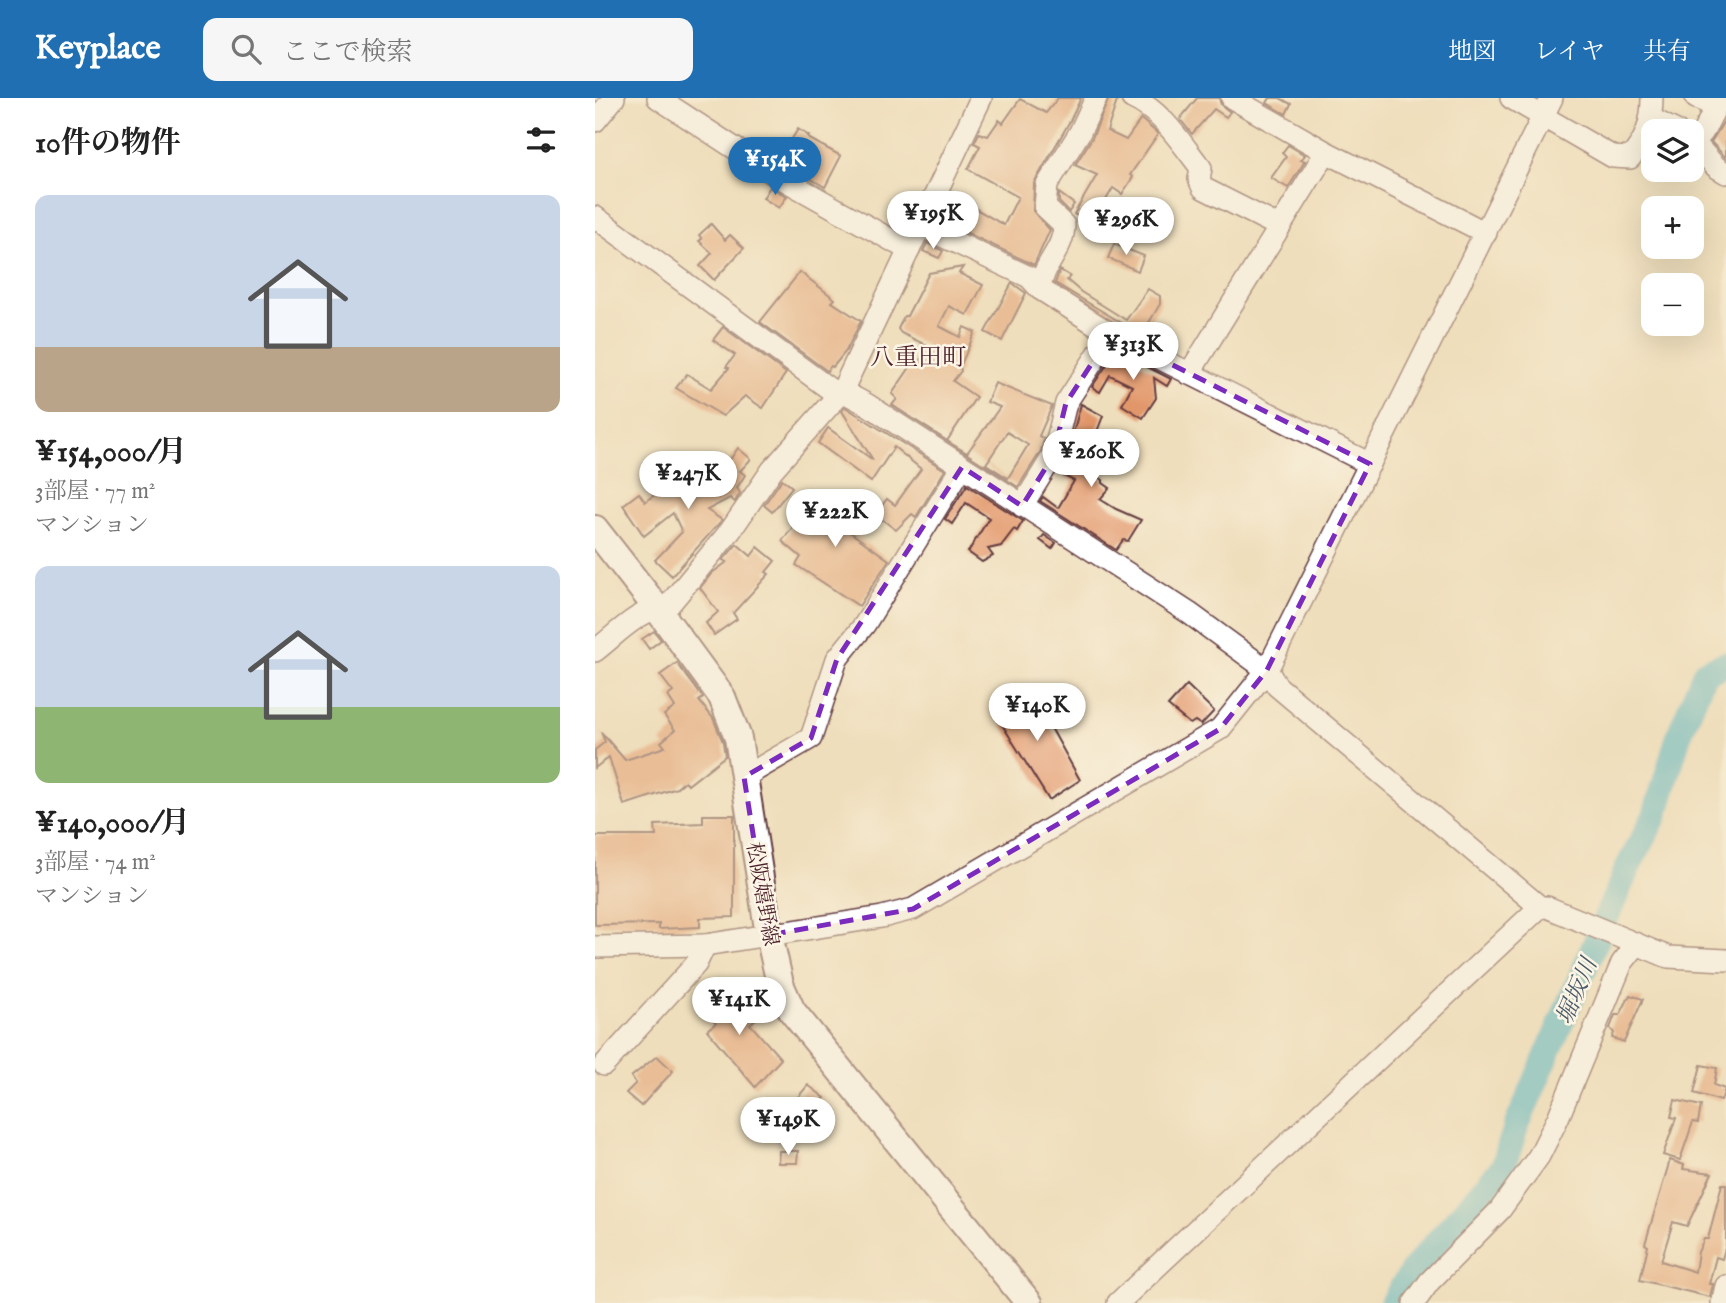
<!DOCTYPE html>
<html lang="ja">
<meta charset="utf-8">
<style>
:root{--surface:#fff;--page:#f6f6f6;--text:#222;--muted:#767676;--accent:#1f6fb2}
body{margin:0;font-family:"IM FELL English","Noto Serif JP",serif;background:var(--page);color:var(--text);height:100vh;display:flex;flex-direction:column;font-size:26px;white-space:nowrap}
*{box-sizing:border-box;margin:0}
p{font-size:23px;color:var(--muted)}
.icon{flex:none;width:38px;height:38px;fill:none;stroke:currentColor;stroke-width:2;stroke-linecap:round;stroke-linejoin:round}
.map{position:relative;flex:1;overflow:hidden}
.details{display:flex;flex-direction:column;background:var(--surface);width:595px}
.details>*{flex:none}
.controls{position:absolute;left:1046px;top:21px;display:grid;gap:14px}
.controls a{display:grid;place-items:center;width:63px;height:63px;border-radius:14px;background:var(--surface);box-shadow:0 7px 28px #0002;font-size:35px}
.price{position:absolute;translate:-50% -60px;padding:0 16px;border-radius:24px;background:#fff;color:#222;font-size:23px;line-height:46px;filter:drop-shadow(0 2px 4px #0008)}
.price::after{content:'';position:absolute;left:50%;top:42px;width:21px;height:16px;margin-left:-10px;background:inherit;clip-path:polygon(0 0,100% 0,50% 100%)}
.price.selected{background:var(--accent);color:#fff}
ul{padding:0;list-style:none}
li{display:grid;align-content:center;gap:14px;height:371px;padding:0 35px}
li span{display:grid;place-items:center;height:217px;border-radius:14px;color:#555}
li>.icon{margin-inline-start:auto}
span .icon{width:126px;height:126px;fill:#fffc;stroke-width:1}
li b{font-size:30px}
h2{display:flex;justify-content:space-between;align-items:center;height:84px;padding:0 35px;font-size:30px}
header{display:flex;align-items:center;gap:42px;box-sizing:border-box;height:98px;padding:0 35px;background:var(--accent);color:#fff}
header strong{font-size:33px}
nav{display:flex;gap:38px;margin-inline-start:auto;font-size:24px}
.search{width:490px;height:63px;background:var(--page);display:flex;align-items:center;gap:18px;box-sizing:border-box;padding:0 24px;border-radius:14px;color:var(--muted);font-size:26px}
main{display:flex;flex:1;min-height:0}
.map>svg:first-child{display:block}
</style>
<header>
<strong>Keyplace</strong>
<div class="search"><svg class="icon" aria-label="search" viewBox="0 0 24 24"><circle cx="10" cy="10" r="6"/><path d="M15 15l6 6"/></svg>ここで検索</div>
<nav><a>地図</a><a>レイヤ</a><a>共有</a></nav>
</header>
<main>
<section class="details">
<h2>10件の物件<svg class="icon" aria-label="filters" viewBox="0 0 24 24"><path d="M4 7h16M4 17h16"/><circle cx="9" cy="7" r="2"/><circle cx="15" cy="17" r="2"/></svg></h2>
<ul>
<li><span style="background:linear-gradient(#c9d6e8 70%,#b9a48a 0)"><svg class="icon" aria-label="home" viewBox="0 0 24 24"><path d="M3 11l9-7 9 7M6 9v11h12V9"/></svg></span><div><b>¥154,000/月</b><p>3部屋 · 77 m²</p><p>マンション</p></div></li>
<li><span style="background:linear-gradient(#c9d6e8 65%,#8fb573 0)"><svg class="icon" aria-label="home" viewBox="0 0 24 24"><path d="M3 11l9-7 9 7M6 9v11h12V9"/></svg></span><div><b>¥140,000/月</b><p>3部屋 · 74 m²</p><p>マンション</p></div></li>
</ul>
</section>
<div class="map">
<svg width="1131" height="1205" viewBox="0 0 1131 1205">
<rect width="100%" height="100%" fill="#fcf5e5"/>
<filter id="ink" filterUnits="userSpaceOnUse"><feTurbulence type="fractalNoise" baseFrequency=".0143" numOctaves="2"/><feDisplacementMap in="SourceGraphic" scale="14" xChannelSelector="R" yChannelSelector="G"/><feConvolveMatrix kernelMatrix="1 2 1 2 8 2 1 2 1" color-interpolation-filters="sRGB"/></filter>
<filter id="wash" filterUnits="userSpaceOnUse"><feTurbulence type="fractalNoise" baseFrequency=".00686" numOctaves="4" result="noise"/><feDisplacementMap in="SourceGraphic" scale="28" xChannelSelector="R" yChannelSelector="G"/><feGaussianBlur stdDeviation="1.57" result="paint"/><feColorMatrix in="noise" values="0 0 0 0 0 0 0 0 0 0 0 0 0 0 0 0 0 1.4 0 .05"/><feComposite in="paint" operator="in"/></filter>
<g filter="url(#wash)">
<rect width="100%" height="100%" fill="#efdebc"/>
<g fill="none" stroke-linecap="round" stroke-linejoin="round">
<path stroke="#4bb3c9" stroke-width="26" d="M 797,1205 L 820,1169 L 908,1069 L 921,1029 L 1033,769 L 1060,718 L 1084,637 L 1110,574 L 1131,566"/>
</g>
<g id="blocks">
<g fill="#e2976b" fill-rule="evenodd">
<path d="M 463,0 L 486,0 L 475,23 L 439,85 L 438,113 L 455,132 L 439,167 L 349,124 L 356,111 L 350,107 L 355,96 L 409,127 L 423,99 L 373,71 L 385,48 L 379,45 L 384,35 L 393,38 L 404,22 L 408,25 L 425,1 L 451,15 Z"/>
<path d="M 514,0 L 523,0 L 512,33 L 531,42 L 546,21 L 563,36 L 535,77 L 538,79 L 527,96 L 518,90 L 497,126 L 479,116 L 502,77 L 480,67 L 497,40 Z"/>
<path d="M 602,0 L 624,0 L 626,7 L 635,14 L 631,19 L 619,11 L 597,36 L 585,21 Z"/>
<path d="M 675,0 L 685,0 L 696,6 L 691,16 L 672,5 Z"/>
<path d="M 1131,20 L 1131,60 L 1116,44 Z"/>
<path d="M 203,31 L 214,38 L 213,40 L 246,58 L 230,89 L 170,54 L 174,46 L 183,53 L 192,42 L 195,44 Z"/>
<path d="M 693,47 L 710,57 L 706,62 L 710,63 L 693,90 L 676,80 L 691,59 L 687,55 Z"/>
<path d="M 175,89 L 192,98 L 184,110 L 168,100 Z"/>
<path d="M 464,95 L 479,106 L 474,114 L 464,104 Z"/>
<path d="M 116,126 L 130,142 L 135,137 L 149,150 L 119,182 L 105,168 L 117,155 L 104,143 L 107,141 L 104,137 Z"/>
<path d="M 332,145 L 348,153 L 344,160 L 328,153 Z"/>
<path d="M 519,146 L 549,158 L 543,173 L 513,160 Z"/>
<path d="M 368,169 L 364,175 L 388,187 L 372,217 L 354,208 L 344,228 L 365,239 L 369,229 L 380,234 L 365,269 L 366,273 L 358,283 L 381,299 L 352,343 L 372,355 L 405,309 L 392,304 L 400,285 L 457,308 L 444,338 L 449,341 L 446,353 L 423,389 L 297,307 L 302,301 L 297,296 L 316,268 L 325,266 L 331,247 L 306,235 L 303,231 L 309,218 L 312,218 L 334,175 ZM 412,334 L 433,347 L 413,380 L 391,366 Z"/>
<path d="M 465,172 L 475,178 L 472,182 L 486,194 L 531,222 L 553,191 L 565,198 L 565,206 L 549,233 L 545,230 L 542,234 L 460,185 Z"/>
<path d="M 205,174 L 240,201 L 237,204 L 266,223 L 251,253 L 238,269 L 236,268 L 232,273 L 165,224 Z"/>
<path d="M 417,185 L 431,195 L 407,243 L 390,234 Z"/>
<path d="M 128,229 L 191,275 L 168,310 L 150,298 L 128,318 L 81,290 L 92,276 L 116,291 L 134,270 L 131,269 L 140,257 L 118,242 Z"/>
<path d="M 521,253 L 576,281 L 572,288 L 559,280 L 561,300 L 548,320 L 527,307 L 537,288 L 515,277 L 505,294 L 497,289 Z"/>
<path d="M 486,306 L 508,318 L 488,370 L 508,382 L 508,385 L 515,390 L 505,401 L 521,411 L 546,422 L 533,443 L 528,442 L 521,452 L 445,403 L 448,399 L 463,410 L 479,383 L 463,375 L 471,361 Z"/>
<path d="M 250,309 L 350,372 L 321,419 L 317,416 L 301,432 L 280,416 L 292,401 L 300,407 L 326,371 L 299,349 L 276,384 L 223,345 L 233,330 L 278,362 L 247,313 Z"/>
<path d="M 143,350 L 156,361 L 145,373 L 150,377 L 142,390 L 145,395 L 140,404 L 135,400 L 112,412 L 127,422 L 77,478 L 60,462 L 87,434 L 78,415 L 49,438 L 28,407 L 44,395 L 50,404 L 67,391 L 68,393 L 86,376 L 105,397 L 116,384 L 119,385 Z"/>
<path d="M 187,381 L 197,389 L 177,414 L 169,407 Z"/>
<path d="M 372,387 L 428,423 L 422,433 L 419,431 L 406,448 L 393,451 L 398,458 L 387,464 L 373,454 L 394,420 L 371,405 L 357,426 L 350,421 Z"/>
<path d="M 242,394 L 263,411 L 248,429 L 294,462 L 264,508 L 201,467 L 206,459 L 187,443 L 210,414 L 208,406 L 218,401 L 229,410 Z"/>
<path d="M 449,437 L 461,445 L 457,451 L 445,442 Z"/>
<path d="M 142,446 L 156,458 L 163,449 L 180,463 L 171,474 L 174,476 L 138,515 L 142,521 L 119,537 L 111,525 L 123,514 L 105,490 L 117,475 L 132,464 L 128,462 Z"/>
<path d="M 59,533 L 66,542 L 54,551 L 47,541 Z"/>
<path d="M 82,565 L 108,600 L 104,603 L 118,620 L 128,644 L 130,658 L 93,687 L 90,683 L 82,690 L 29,707 L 14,659 L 0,670 L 0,652 L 10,644 L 6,634 L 30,662 L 70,649 L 66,644 L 80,632 L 69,617 L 80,609 L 73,598 L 78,594 L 65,577 Z"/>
<path d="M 592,587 L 619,613 L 606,627 L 600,623 L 595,626 L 573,608 Z"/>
<path d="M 434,590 L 485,682 L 454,702 L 398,612 Z"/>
<path d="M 108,717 L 139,717 L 139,819 L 105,820 L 105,829 L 64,831 L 64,826 L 0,827 L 0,738 L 61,738 L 60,727 L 108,725 Z"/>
<path d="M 120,889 L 145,916 L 155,908 L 163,919 L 155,926 L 186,961 L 160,989 L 112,932 L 121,925 L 102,903 Z"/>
<path d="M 1035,897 L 1048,901 L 1029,944 L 1017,940 L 1019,935 L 1015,930 L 1020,917 L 1025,917 Z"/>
<path d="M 62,958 L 78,973 L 46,1008 L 31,995 L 41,985 L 36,979 Z"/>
<path d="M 1106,967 L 1122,970 L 1119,987 L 1130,991 L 1126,1003 L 1099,995 Z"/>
<path d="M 213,987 L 230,1000 L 209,1026 L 192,1012 Z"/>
<path d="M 1080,1002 L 1106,1008 L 1103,1025 L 1098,1024 L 1085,1062 L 1068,1057 L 1081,1020 L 1076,1019 Z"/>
<path d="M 184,1053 L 203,1053 L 202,1065 L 183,1065 Z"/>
<path d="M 1075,1062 L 1089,1067 L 1088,1071 L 1117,1075 L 1092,1128 L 1078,1124 L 1066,1163 L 1100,1174 L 1103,1154 L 1109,1141 L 1113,1141 L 1127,1086 L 1131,1086 L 1131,1147 L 1127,1161 L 1121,1159 L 1114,1186 L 1118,1186 L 1115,1199 L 1045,1182 L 1053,1148 L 1050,1146 Z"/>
</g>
</g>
</g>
<g filter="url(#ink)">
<use href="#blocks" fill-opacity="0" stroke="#633c41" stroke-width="2"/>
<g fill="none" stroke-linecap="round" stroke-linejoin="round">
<g stroke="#633c41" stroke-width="24">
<g id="minor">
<path d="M 63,0 L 179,76 L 314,152"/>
<path d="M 537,0 C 567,13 586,45 606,70 L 604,81 L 608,90 L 683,128"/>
<path d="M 637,0 L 731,54"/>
<path d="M 916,0 L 1018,59 L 1035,60 C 1051,43 1057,24 1057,0"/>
<path d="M 1101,0 L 1113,5 L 1123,5 L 1126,0"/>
<path d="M 1057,21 L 1081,33"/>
<path d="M 0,23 L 19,0"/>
<path d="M 1097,42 L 1121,69 L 1131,75"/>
<path d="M 1100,43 L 1108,34 L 1123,5"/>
<path d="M 0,119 L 236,292 L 247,293 L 273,307 L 594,515 L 672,572 L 682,588 L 945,809 L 952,809 L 1073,859 L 1131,862"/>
<path d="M 326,128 L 434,179 L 445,191 L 516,236 L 775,366"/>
<path d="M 445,191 C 448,165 469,152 469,127 L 450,109 L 452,87 L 485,34 L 501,0"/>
<path d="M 594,276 L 731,54 L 891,135"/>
<path d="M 427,408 L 458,358 L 471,305 L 516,236"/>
<path d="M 0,553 C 22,536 44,511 73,508 L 136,432 L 177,372 L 247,293 L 386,0"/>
<path d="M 149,679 L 216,640 L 242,561 L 270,526 L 367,369"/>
<path d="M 0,849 L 110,847 L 287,819 L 318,811 L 625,631 L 672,572 L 957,0"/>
<path d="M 9,967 L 101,866 L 110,847"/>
<path d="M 523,1205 L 945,809"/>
<path d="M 819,1205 L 834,1184 L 905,1112 L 944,1058 L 963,1020 L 1027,865 L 1042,846"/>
<path d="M 1127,1205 L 1131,1188"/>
</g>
</g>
<g stroke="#633c41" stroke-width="30">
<path id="major" d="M 0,431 L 61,509 L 127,599 L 143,640 L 174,837 L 185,886 L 197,913 L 434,1205"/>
</g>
<use href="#minor" stroke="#fff" stroke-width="21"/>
<use href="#major" stroke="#fff" stroke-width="26"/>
</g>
</g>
<path d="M0 0H1131V1205H0ZM 516,236 L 775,366 L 672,572 L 625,631 L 318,811 L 174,837 L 149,679 L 216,640 L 242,561 L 367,369 L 427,408 L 458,358 L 471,305 Z" fill="#efdebc" fill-opacity=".55" fill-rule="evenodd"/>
<path fill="none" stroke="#7b2cbf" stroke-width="5" stroke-dasharray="14 9" stroke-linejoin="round" d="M 516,236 L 775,366 L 672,572 L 625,631 L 318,811 L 174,837 L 149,679 L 216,640 L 242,561 L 367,369 L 427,408 L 458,358 L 471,305 Z"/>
<g text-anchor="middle" stroke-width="5" stroke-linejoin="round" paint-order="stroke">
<g font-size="21" fill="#4a1f2b" stroke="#fcf5e5">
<text transform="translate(168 796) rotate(80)" y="7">松阪嬉野線</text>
</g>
<g font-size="23" font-style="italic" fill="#4a5a6a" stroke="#fcf5e5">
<text transform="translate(981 893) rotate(-67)" y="8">堀坂川</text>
</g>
<g font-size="24" fill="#4a1f2b" stroke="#fcf5e5">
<text x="323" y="267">八重田町</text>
</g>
</g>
</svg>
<div class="controls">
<a><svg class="icon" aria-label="layers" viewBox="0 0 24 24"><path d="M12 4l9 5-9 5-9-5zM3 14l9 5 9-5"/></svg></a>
<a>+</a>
<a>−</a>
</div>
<b class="price selected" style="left:180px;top:99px">¥154K</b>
<b class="price" style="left:338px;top:153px">¥195K</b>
<b class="price" style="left:531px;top:159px">¥296K</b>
<b class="price" style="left:538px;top:284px">¥313K</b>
<b class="price" style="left:496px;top:391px">¥260K</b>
<b class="price" style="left:93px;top:413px">¥247K</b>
<b class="price" style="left:240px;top:451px">¥222K</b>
<b class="price" style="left:442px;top:645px">¥140K</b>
<b class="price" style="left:144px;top:939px">¥141K</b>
<b class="price" style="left:193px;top:1059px">¥149K</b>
</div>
</main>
